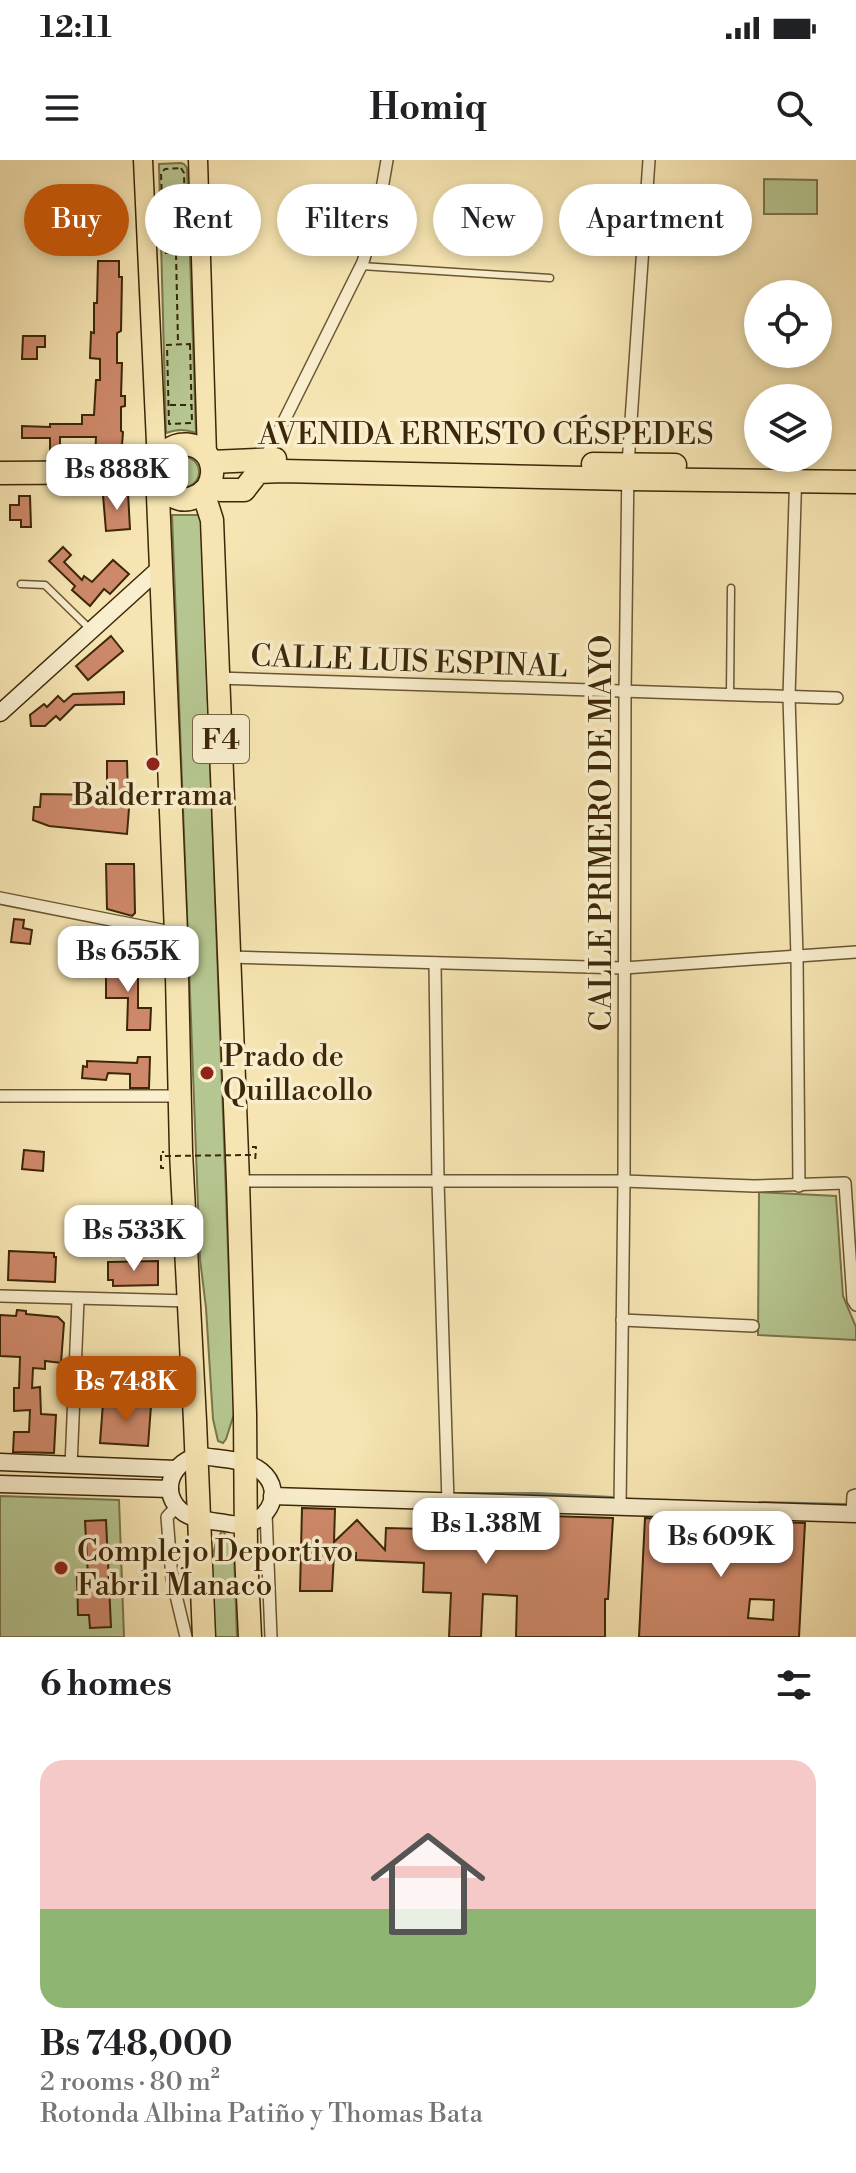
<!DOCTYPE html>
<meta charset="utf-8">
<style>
:root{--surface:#fff;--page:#f6f6f6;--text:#202124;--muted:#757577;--accent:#b45309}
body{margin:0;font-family:"Libre Bodoni",serif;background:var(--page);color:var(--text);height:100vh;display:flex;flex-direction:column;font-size:30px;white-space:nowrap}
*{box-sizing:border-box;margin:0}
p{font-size:26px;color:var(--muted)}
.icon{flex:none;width:44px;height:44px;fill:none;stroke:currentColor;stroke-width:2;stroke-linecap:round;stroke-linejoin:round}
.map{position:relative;height:1477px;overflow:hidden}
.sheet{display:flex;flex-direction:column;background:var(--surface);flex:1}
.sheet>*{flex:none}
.hud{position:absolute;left:24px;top:24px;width:808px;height:72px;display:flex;gap:16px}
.controls{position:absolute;left:744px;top:120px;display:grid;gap:16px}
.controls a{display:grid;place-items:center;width:88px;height:88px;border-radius:50%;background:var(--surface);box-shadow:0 4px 12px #0003;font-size:40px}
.price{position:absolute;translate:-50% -68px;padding:0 18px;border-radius:16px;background:#fff;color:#222;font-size:26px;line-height:52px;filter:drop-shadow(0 2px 4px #0008)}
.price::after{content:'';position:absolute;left:50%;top:48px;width:24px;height:18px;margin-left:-12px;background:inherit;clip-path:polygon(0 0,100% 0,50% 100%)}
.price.active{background:var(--accent);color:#fff}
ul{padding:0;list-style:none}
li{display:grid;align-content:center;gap:16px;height:424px;padding:0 40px}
li span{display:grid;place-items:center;height:248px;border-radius:24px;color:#555}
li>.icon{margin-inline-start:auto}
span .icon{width:144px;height:144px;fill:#fffc;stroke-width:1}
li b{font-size:34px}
h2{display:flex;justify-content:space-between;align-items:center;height:96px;padding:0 40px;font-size:34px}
.chip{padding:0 28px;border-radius:36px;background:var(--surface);box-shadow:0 4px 12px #0003;font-size:28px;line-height:72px}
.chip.active{background:var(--accent);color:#fff}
.status{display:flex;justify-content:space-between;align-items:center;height:56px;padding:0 40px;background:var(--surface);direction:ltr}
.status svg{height:22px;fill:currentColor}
header{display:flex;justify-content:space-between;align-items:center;height:104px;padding:0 40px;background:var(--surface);font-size:36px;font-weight:700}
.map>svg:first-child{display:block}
</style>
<div class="status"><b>12:11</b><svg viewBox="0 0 49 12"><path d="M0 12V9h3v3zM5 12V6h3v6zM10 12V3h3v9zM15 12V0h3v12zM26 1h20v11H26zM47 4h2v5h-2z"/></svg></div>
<header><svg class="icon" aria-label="menu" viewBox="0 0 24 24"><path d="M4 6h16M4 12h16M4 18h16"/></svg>Homiq<svg class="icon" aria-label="search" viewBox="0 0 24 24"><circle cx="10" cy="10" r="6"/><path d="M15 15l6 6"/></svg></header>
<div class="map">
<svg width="856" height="1477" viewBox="0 0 856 1477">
<rect width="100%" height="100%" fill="#f6e5b2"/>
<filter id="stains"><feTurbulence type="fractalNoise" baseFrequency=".0025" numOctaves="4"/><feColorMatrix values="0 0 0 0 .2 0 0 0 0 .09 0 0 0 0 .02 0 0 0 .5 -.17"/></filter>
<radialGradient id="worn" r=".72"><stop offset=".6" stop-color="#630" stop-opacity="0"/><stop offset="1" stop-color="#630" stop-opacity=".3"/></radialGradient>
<g fill="#b6c690" stroke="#79764c" stroke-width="2">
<path d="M 159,4 L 181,3 L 184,4 L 187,8 L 196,273 C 185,269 177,269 166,273 Z"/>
<path d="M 764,19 L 817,20 L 817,54 L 764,54 Z"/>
<circle cx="184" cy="312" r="15"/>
<path d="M 172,355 L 201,355 L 234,1254 L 226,1279 L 223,1283 L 218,1281 L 213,1259 L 206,1148 L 200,1099 Z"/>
<path d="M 759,1032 L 836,1036 L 843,1136 L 856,1167 L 856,1180 L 758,1175 Z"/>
<path d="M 0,1336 L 119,1340 L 124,1477 L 0,1477 Z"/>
<path d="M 223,1370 L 234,1393 L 237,1477 L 215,1477 C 214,1448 204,1393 223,1370 Z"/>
</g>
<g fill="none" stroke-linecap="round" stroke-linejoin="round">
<g stroke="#778170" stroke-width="4">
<path d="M 461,1334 L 537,1334 L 612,1338"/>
<path d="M 760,1343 L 845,1345"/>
</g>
</g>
<g fill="#ce896a" stroke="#3c2708" stroke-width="2" fill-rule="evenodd">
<path d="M 98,101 L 119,101 L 119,117 L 122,117 L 121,171 L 117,173 L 117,203 L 122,203 L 121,236 L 125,236 L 125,246 L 121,247 L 121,271 L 123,272 L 121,298 L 95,298 L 96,277 L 60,277 L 60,290 L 50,290 L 50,278 L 22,278 L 22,266 L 50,267 L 50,264 L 82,264 L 82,255 L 94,255 L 96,220 L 100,220 L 100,199 L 90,198 L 91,172 L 94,173 L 94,143 L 97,143 Z"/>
<path d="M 23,176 L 45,176 L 45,187 L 37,187 L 37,199 L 22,199 Z"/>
<path d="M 128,333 L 130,369 L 106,371 L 103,335 Z"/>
<path d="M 19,336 L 30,336 L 31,367 L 21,367 L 21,360 L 10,360 L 10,345 L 19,345 Z"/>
<path d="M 63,387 L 71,395 L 64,402 L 82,420 L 84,416 L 92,422 L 113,400 L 129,414 L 110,434 L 104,429 L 90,446 L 72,430 L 75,426 L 49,401 Z"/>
<path d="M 111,476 L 123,491 L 88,520 L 76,506 Z"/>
<path d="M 124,532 L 124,544 L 75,545 L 60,560 L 56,556 L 45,566 L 31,566 L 30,555 L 44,544 L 47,547 L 58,536 L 64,542 L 73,534 Z"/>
<path d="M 107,601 L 127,601 L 128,636 L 130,636 L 127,674 L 49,666 L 33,660 L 34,647 L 40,647 L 41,634 L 107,635 Z"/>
<path d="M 106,704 L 134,704 L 135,753 L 132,756 L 107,749 Z"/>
<path d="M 14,759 L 24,760 L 23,768 L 32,770 L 30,784 L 11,782 Z"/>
<path d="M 66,772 L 90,776 L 86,803 L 62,799 Z"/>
<path d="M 106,805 L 138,805 L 138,848 L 151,848 L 150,870 L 127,870 L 128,838 L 106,838 Z"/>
<path d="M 138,897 L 150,897 L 149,928 L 130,928 L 130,914 L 108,913 L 106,920 L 82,918 L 83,906 L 87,907 L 87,901 L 137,903 Z"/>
<path d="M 24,990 L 44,992 L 43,1011 L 22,1009 Z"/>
<path d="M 9,1091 L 54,1093 L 54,1097 L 56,1097 L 55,1122 L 8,1120 Z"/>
<path d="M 158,1101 L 158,1125 L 113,1126 L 113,1120 L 108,1120 L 108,1102 Z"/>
<path d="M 17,1150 L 26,1151 L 26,1154 L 58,1157 L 64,1163 L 61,1203 L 45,1201 L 45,1209 L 33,1208 L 32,1228 L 40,1227 L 41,1254 L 56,1255 L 54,1293 L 13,1292 L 14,1272 L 29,1272 L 30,1250 L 14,1251 L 14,1228 L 19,1228 L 20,1197 L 0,1196 L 0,1155 L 16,1156 Z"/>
<path d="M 103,1243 L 151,1246 L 148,1286 L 100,1283 Z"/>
<path d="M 302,1348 L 335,1349 L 334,1382 L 357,1360 L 385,1390 L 386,1368 L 425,1369 L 426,1352 L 613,1358 L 608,1439 L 605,1439 L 605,1477 L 516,1477 L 517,1436 L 483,1434 L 481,1477 L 449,1477 L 451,1433 L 423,1432 L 424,1403 L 356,1400 L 356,1393 L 334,1393 L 332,1431 L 300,1431 Z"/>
<path d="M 645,1358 L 805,1363 L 799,1477 L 639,1477 ZM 750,1439 L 774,1440 L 773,1460 L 748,1458 Z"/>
<path d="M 106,1360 L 111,1467 L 90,1468 L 89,1455 L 78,1455 L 77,1417 L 88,1416 L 85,1361 Z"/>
</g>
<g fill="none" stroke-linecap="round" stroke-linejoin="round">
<g stroke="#6a5632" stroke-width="9">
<g id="lane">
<path d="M 361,106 L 550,118"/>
<path d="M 21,424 L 45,425 L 91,470"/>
<path d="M 730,536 L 731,428"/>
</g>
</g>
<g stroke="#6a5632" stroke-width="14">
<g id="street">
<path d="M 264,301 L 363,102 L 378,52 L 387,0"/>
<path d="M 796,307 L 789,537 L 797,796 L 799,1026"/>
<path d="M 218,518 L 837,538"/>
<path d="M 0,738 L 176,773"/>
<path d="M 229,797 L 624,808 L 856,792"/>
<path d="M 435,803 L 438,1021 L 448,1342"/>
<path d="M 0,936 L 179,936"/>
<path d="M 238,1021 L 624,1021 L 754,1026 L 845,1023 L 853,1140 L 856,1145"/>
<path d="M 0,1136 L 189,1141"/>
<path d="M 622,1160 L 753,1166"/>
<path d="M 71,1306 L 78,1140"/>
<path d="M 177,1346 L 167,1357 L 172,1419 L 186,1477"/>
<path d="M 620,1348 L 624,1021 L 625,533 L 628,304 L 649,0"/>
<path d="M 266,1353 L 271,1477"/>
<path d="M 852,1354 L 853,1336 L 856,1335"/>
</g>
</g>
<g stroke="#3c2708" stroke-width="19">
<g id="secondary">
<path d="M 0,553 L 160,408"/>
<path d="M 202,1296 C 220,1299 246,1299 261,1311 C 288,1333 265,1370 231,1364 C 216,1361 196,1361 184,1353 C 157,1334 172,1298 202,1296 Z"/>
<path d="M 0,1302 L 176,1309"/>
<path d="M 0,1324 L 170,1329"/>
<path d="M 272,1336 L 856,1354"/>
</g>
</g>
<g stroke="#3c2708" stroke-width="21">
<g id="primary">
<path d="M 143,0 L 157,305"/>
<path d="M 198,0 L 207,295"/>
</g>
</g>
<g stroke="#3c2708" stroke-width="25">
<g id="highway">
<path d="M 211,302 L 275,299"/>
<path d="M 593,304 L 675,305"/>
<path d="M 0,313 L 157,312"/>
<path d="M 158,319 C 166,335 181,346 199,335 C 207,331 211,323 212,314 C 215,278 161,272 157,312 L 176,773 L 181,992 L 195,1261 L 204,1477"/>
<path d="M 209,326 L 221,330 L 244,330 L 258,312 L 282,311 L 628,319 L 856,322"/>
<path d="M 203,332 L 212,360 L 238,1021 L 245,1254 L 246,1393 L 250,1477"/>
</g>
</g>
<g stroke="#3c2708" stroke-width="2" stroke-dasharray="6 4" stroke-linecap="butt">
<path d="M 181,8 L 184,13 L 186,92 L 164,93 L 161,13 L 165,9 Z"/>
<path d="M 176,94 L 178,183"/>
<path d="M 190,184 L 192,263 L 169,264 L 167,185 Z"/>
<path d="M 170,245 L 191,245"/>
<path d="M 252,987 L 256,987 L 255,1003"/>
<path d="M 164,1008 L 161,1008 L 161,992 L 164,992"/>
</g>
<use href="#lane" stroke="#f9eecd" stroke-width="6"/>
<use href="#street" stroke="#f9eecd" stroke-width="11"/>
<use href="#secondary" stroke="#f9eecd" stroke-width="16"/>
<use href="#primary" stroke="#f6e5b2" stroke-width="18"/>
<use href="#highway" stroke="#f6e5b2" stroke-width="22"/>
<path stroke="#3c2708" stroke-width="2" stroke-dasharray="6 4" stroke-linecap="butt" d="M 165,996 L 251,995"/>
</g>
<g fill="#8f2418" stroke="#f9eecd" stroke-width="3">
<circle cx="153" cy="604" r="8"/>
<circle cx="207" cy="913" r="8"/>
<circle cx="61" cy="1408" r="8"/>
</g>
<g text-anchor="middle" stroke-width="7" stroke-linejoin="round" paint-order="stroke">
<rect fill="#f9eecd" stroke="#756343" stroke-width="2" x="193" y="555" width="56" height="48" rx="6"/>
<g font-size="28" font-weight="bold" fill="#3c2708">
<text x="221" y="589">F4</text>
</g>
<g font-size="30" fill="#3c2708" stroke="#f9eecd">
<text x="486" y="284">AVENIDA ERNESTO CÉSPEDES</text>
<text transform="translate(409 501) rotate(2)" y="10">CALLE LUIS ESPINAL</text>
<text transform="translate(601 673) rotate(-90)" y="10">CALLE PRIMERO DE MAYO</text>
</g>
<g font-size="30" fill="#3c2708" stroke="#f9eecd" text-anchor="start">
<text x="153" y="645" text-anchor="middle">Balderrama</text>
<text x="223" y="906">Prado de<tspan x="223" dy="34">Quillacollo</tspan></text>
<text x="77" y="1401">Complejo Deportivo<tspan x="77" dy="34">Fabril Manaco</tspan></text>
</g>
</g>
<rect width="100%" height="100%" filter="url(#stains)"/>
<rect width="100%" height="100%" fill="url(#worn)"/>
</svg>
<div class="controls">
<a><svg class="icon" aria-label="locate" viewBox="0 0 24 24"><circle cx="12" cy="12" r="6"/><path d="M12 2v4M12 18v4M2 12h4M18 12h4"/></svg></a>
<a><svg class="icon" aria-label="layers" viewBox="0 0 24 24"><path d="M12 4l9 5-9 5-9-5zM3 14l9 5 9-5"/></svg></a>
</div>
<b class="price" style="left:117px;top:352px">Bs 888K</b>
<b class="price" style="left:128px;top:834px">Bs 655K</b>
<b class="price" style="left:134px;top:1113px">Bs 533K</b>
<b class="price active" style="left:126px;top:1264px">Bs 748K</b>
<b class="price" style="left:486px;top:1406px">Bs 1.38M</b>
<b class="price" style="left:721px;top:1419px">Bs 609K</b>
<div class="hud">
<a class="chip active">Buy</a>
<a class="chip">Rent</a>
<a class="chip">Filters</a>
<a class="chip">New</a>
<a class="chip">Apartment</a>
</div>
</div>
<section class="sheet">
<h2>6 homes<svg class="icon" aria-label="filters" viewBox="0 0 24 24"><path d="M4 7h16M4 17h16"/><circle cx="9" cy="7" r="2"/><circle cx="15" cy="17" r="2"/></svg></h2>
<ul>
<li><span style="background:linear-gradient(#f6c9c9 60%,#8fb573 0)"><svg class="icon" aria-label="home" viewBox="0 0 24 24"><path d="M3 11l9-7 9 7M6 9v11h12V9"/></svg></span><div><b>Bs 748,000</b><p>2 rooms · 80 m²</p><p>Rotonda Albina Patiño y Thomas Bata</p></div></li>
</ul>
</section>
